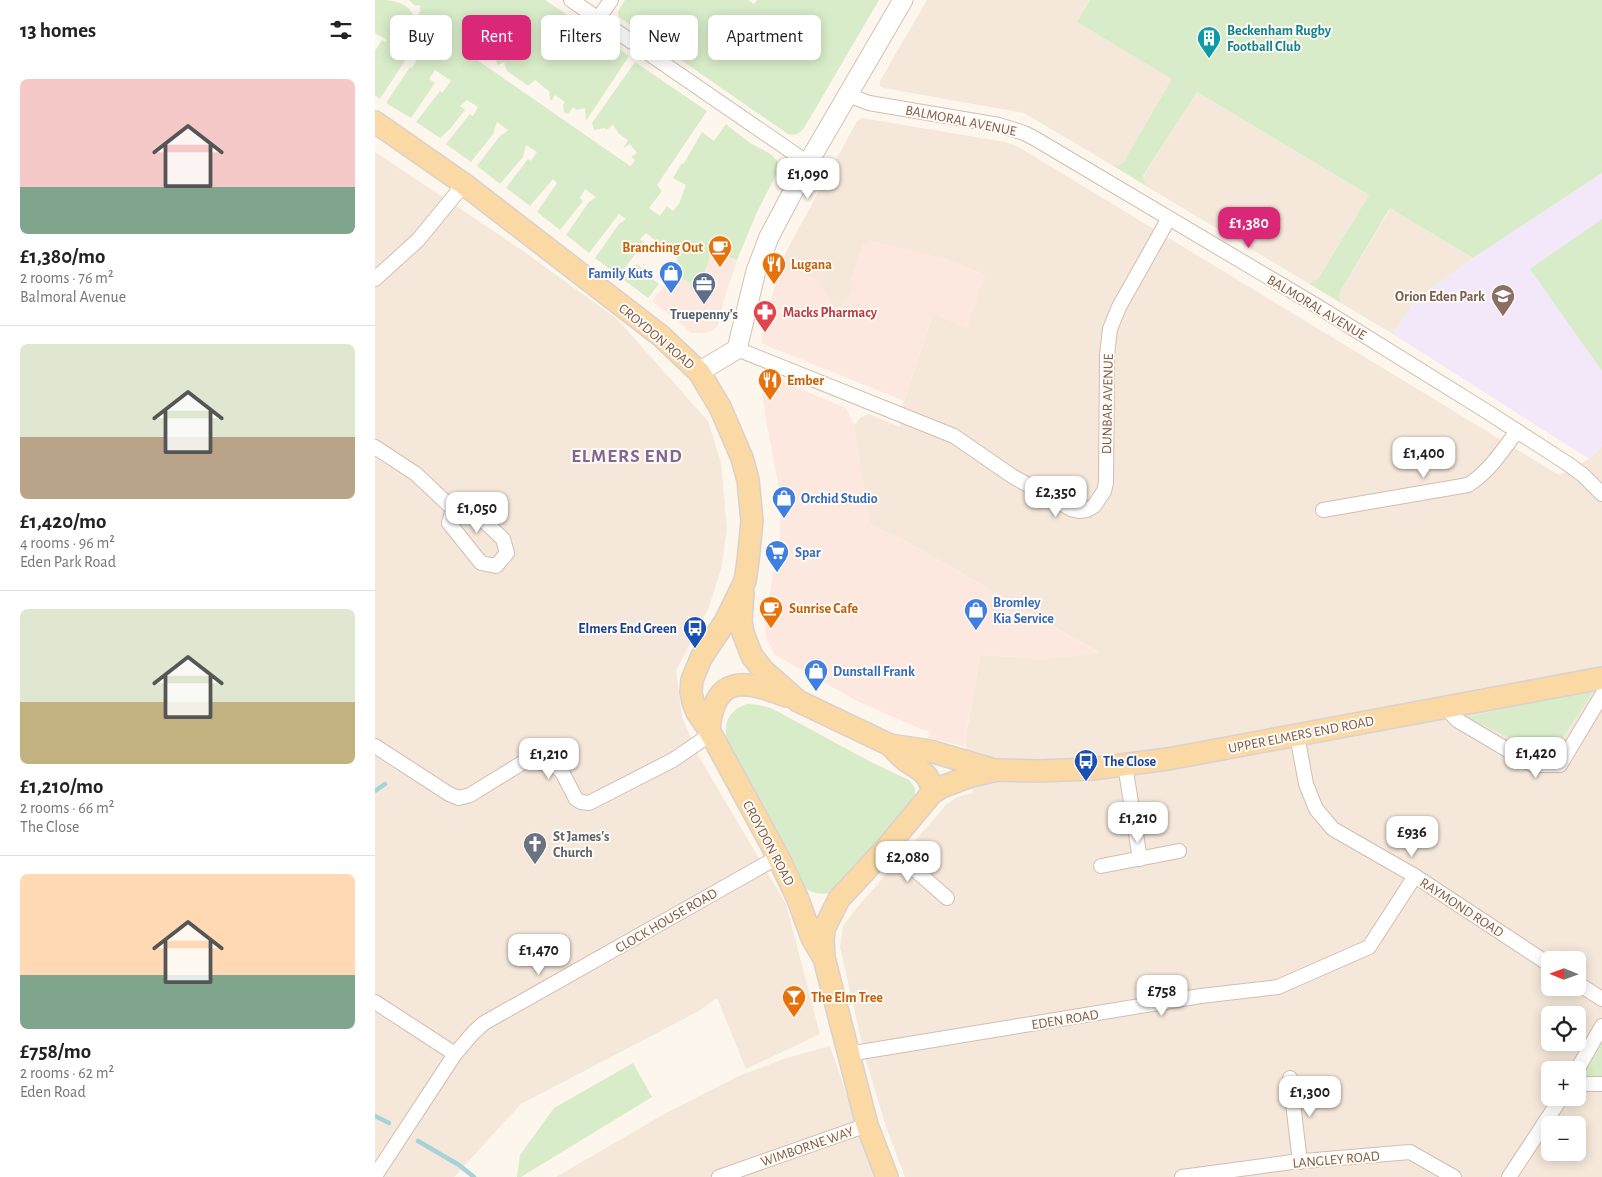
<!DOCTYPE html>
<meta charset="utf-8">
<style>
:root{--surface:#fff;--page:#f6f6f6;--text:#222;--muted:#767676;--line:#e0e0e0;--accent:#db2777}
body{margin:0;font-family:"Alegreya Sans",sans-serif;background:var(--page);color:var(--text);height:100vh;display:flex;flex-direction:column;font-size:19px;white-space:nowrap}
*{box-sizing:border-box;margin:0}
p{font-size:16px;color:var(--muted)}
.icon{flex:none;width:28px;height:28px;fill:none;stroke:currentColor;stroke-width:2;stroke-linecap:round;stroke-linejoin:round}
.map{position:relative;flex:1;overflow:hidden}
.sheet{display:flex;flex-direction:column;background:var(--surface);width:375px}
.sheet>*{flex:none}
.guide{position:absolute;left:15px;top:15px;width:475px;height:45px;display:flex;gap:10px}
.needle{width:32px;rotate:271deg}
.tools{position:absolute;left:1166px;top:951px;display:grid;gap:10px}
.tools a{display:grid;place-items:center;width:45px;height:45px;border-radius:8px;background:var(--surface);box-shadow:0 2px 12px #0003;font-size:25px}
.price{position:absolute;translate:-50% -42px;padding:0 11px;border-radius:10px;background:#fff;color:#222;font-size:16px;line-height:32px;filter:drop-shadow(0 1px 2px #0008)}
.price::after{content:'';position:absolute;left:50%;top:30px;width:15px;height:11px;margin-left:-8px;background:inherit;clip-path:polygon(0 0,100% 0,50% 100%)}
.price.selected{background:var(--accent);color:#fff}
ul{padding:0;list-style:none}
li{display:grid;align-content:center;gap:10px;height:265px;padding:0 20px}
li+li{border-top:1px solid var(--line)}
li span{display:grid;place-items:center;height:155px;border-radius:8px;color:#555}
li>.icon{margin-inline-start:auto}
span .icon{width:90px;height:90px;fill:#fffc;stroke-width:1}
li b{font-size:21px}
h2{display:flex;justify-content:space-between;align-items:center;height:60px;padding:0 20px;font-size:21px}
.chip{padding:0 18px;border-radius:8px;background:var(--surface);box-shadow:0 2px 12px #0003;font-size:18px;line-height:45px}
.chip.selected{background:var(--accent);color:#fff}
main{display:flex;flex:1;min-height:0}
.map>svg:first-child{display:block}
</style>
<main>
<section class="sheet">
<h2>13 homes<svg class="icon" aria-label="filters" viewBox="0 0 24 24"><path d="M4 7h16M4 17h16"/><circle cx="9" cy="7" r="2"/><circle cx="15" cy="17" r="2"/></svg></h2>
<ul>
<li><span style="background:linear-gradient(#f6c9c9 70%,#7fa58c 0)"><svg class="icon" aria-label="home" viewBox="0 0 24 24"><path d="M3 11l9-7 9 7M6 9v11h12V9"/></svg></span><div><b>£1,380/mo</b><p>2 rooms · 76 m²</p><p>Balmoral Avenue</p></div></li>
<li><span style="background:linear-gradient(#dfe7d0 60%,#b9a48a 0)"><svg class="icon" aria-label="home" viewBox="0 0 24 24"><path d="M3 11l9-7 9 7M6 9v11h12V9"/></svg></span><div><b>£1,420/mo</b><p>4 rooms · 96 m²</p><p>Eden Park Road</p></div></li>
<li><span style="background:linear-gradient(#dfe7d0 60%,#c2b280 0)"><svg class="icon" aria-label="home" viewBox="0 0 24 24"><path d="M3 11l9-7 9 7M6 9v11h12V9"/></svg></span><div><b>£1,210/mo</b><p>2 rooms · 66 m²</p><p>The Close</p></div></li>
<li><span style="background:linear-gradient(#ffd9b3 65%,#7fa58c 0)"><svg class="icon" aria-label="home" viewBox="0 0 24 24"><path d="M3 11l9-7 9 7M6 9v11h12V9"/></svg></span><div><b>£758/mo</b><p>2 rooms · 62 m²</p><p>Eden Road</p></div></li>
</ul>
</section>
<div class="map">
<svg width="1227" height="1177" viewBox="0 0 1227 1177">
<rect width="100%" height="100%" fill="#fdf6ec"/>
<g fill="#f5e8da" fill-rule="evenodd">
<path d="M 552,0 L 715,0 L 702,22 L 798,79 L 748,163 L 742,166 L 737,165 L 649,113 L 509,88 L 505,86 L 505,81 Z"/>
<path d="M 822,92 L 994,195 L 943,279 L 938,282 L 933,283 L 771,186 L 768,177 Z"/>
<path d="M 487,118 L 630,142 L 642,146 L 1184,475 L 1214,459 L 1227,446 L 1227,1177 L 530,1177 L 511,1127 L 490,1057 L 465,947 L 468,926 L 480,910 L 571,805 L 582,797 L 598,793 L 590,742 L 605,655 L 671,659 L 723,652 L 529,540 L 494,524 L 479,425 L 486,417 L 494,414 L 525,427 L 529,401 L 558,314 L 610,275 L 571,259 L 489,244 L 475,284 L 478,286 L 474,300 L 467,308 L 460,307 L 445,285 L 446,281 L 405,267 L 412,250 L 482,121 ZM 1175,960 L 1202,960 L 1202,988 L 1175,988 ZM 1175,1015 L 1202,1015 L 1202,1042 L 1175,1042 ZM 1175,1070 L 1202,1070 L 1202,1098 L 1175,1098 ZM 1175,1125 L 1202,1125 L 1202,1152 L 1175,1152 Z"/>
<path d="M 0,152 L 148,251 L 242,319 L 333,421 L 346,463 L 352,529 L 346,569 L 334,607 L 301,671 L 307,717 L 324,757 L 411,904 L 445,1034 L 371,1069 L 342,998 L 322,1012 L 146,1104 L 79,1177 L 0,1177 Z"/>
<path d="M 1016,208 L 1098,258 L 1041,300 L 1018,334 L 966,303 L 964,297 L 966,290 Z"/>
<path d="M 455,1046 L 500,1177 L 181,1177 L 291,1113 L 364,1076 L 411,1058 Z"/>
</g>
<g fill="#fde8e0">
<path d="M 494,240 L 571,259 L 610,275 L 592,328 L 558,314 L 529,401 L 386,343 L 390,321 L 405,267 L 446,281 L 445,285 L 460,307 L 467,308 L 470,299 L 474,299 L 478,286 L 475,284 L 488,244 L 492,244 Z"/>
<path d="M 320,245 L 362,260 L 348,303 L 343,325 L 337,331 L 328,333 L 317,333 L 277,301 L 298,276 Z"/>
<path d="M 385,372 L 471,408 L 479,425 L 494,524 L 529,540 L 724,653 L 671,659 L 605,655 L 589,746 L 553,738 L 555,731 L 546,729 L 484,702 L 400,655 L 391,638 L 389,620 L 405,541 L 406,499 L 390,415 Z"/>
</g>
<path fill="#f3e8fa" d="M 1227,173 L 1227,446 L 1214,459 L 1018,334 L 1041,300 L 1098,258 Z"/>
<g fill="#d8ecc9">
<path d="M 0,0 C 15,0 32,0 39,17 L 41,17 L 45,12 L 45,5 L 40,6 L 34,0 L 170,0 L 254,56 L 211,121 L 210,108 L 202,110 L 198,107 L 193,114 L 189,112 L 188,105 L 190,102 L 180,95 L 176,101 L 174,94 L 175,92 L 160,80 L 154,85 L 152,85 L 132,71 L 129,62 L 123,65 L 117,54 L 106,48 L 104,49 L 93,42 L 88,50 L 255,166 L 260,161 L 259,159 L 256,157 L 262,153 L 255,144 L 249,148 L 249,147 L 253,140 L 244,134 L 238,125 L 231,130 L 230,128 L 219,130 L 217,123 L 260,62 L 332,111 L 282,185 L 287,191 L 274,208 L 285,216 L 292,206 L 298,211 L 304,204 L 311,185 L 298,178 L 306,164 L 309,163 L 327,132 L 339,141 L 351,124 C 358,130 366,136 374,142 C 384,149 401,153 405,167 L 382,212 L 362,260 L 337,251 L 322,293 L 316,290 L 315,283 L 294,272 L 303,259 L 295,253 L 298,248 L 294,245 L 291,249 L 271,233 L 265,239 L 269,242 L 244,276 L 220,258 L 244,224 L 251,219 L 244,214 L 214,253 L 191,235 L 214,202 L 221,197 L 210,189 L 205,198 L 208,201 L 185,230 L 162,212 L 182,183 L 178,179 L 155,206 L 131,188 L 153,159 L 156,161 L 162,152 L 151,145 L 148,157 L 125,184 L 102,166 L 124,137 L 133,130 L 122,122 L 118,134 L 96,162 L 71,144 L 95,114 L 98,116 L 103,107 L 92,100 L 85,106 L 90,110 L 75,129 L 65,138 L 41,122 L 65,91 L 67,93 L 76,81 L 60,70 L 54,79 L 60,83 L 36,118 L 11,103 L 35,67 L 37,68 L 42,59 L 31,51 L 29,54 L 33,56 L 5,99 L 0,95 L 0,51 L 7,40 L 11,42 L 12,40 L 0,33 Z"/>
<path d="M 250,0 L 373,0 L 379,4 L 382,0 L 504,0 L 429,128 C 424,134 420,136 413,134 L 244,17 L 243,11 Z"/>
<path d="M 715,0 L 1227,0 L 1227,173 L 1098,258 L 1015,208 L 966,290 L 964,297 L 966,303 L 933,283 L 938,282 L 943,279 L 994,195 L 822,92 L 768,176 L 771,186 L 737,165 L 742,166 L 748,163 L 797,79 L 702,22 Z"/>
<path d="M 1227,219 L 1227,371 L 1155,269 Z"/>
<path d="M 261,264 L 267,268 L 266,270 L 284,284 L 273,298 L 249,280 Z"/>
<path d="M 1220,689 L 1180,749 L 1162,751 L 1092,717 Z"/>
<path d="M 372,704 L 384,705 L 396,708 L 496,762 L 534,780 L 540,788 L 540,805 L 460,892 C 445,896 435,894 424,882 L 352,744 C 349,725 351,711 372,704 Z"/>
<path d="M 1227,1026 L 1227,1084 L 1203,1084 L 1202,1070 Z"/>
<path d="M 258,1063 L 277,1097 L 146,1177 L 142,1177 L 145,1155 L 179,1108 Z"/>
</g>
<g fill="none" stroke-linecap="round" stroke-linejoin="round">
<g stroke="#a5d3da" stroke-width="4.5">
<path d="M 0,791 L 10,784"/>
<path d="M 0,1116 L 14,1123"/>
<path d="M 43,1141 L 84,1165 L 99,1177"/>
</g>
<g stroke="#d1beb0" stroke-width="16">
<g id="street">
<path d="M 196,0 L 433,163"/>
<path d="M 223,19 L 236,0"/>
<path d="M 473,95 L 494,103 L 624,125 L 649,133 L 659,138 L 942,306 L 1111,411 L 1193,464 L 1208,475 L 1227,494"/>
<path d="M 0,279 L 43,240 L 89,184"/>
<path d="M 362,349 L 579,436 L 637,476 L 696,509 L 704,511 L 712,510 L 719,506 L 729,491 L 731,483 L 732,355 L 735,329 L 744,307 L 794,218"/>
<path d="M 0,447 L 41,474 L 78,509"/>
<path d="M 93,506 L 128,539 L 132,553 L 121,566 L 106,563 L 74,523 L 78,509 Z"/>
<path d="M 948,510 L 1093,485 C 1114,472 1128,450 1142,431"/>
<path d="M 1070,707 L 1082,720 L 1158,765 L 1185,765 L 1227,695"/>
<path d="M 922,735 L 931,784 L 941,809 L 958,829 L 1040,876 L 1175,965"/>
<path d="M 0,746 L 74,794 L 84,798 L 95,795 L 147,763 L 158,761 L 180,766 L 187,772 L 201,799 L 206,802 L 214,803 L 298,760 L 336,734"/>
<path d="M 750,765 L 765,859"/>
<path d="M 513,846 L 572,898"/>
<path d="M 726,866 L 804,851"/>
<path d="M 1202,983 L 1227,999"/>
<path d="M 0,1002 L 80,1054"/>
<path d="M 473,1054 L 826,996 L 903,987 L 994,947 L 1040,876"/>
<path d="M 1202,1070 L 1227,1026"/>
<path d="M 915,1078 L 925,1162"/>
<path d="M 1202,1084 L 1227,1084"/>
<path d="M 0,1176 L 80,1054 L 98,1033 L 109,1023 L 403,857"/>
<path d="M 344,1177 L 492,1125"/>
<path d="M 807,1177 L 917,1162 L 1035,1152 L 1079,1177"/>
<path d="M 1134,1177 L 1186,1098"/>
</g>
</g>
<g stroke="#d6c0b0" stroke-width="21">
<path id="secondary" d="M 324,372 L 362,349 L 381,271 L 394,237 L 433,163 L 528,0"/>
</g>
<g stroke="#dad1cd" stroke-width="24">
<g id="primary">
<path d="M 0,122 L 89,184 L 286,336 L 324,372 L 345,407 L 367,458 L 373,480 L 377,521 L 373,561 L 370,581 L 350,622 L 326,658 L 317,680 L 316,692 L 318,702 L 322,712 L 334,730 L 403,857 L 422,897 L 437,938 L 447,955"/>
<path d="M 368,593 L 366,620 L 368,633 L 377,656 L 388,670 L 423,701 L 515,745 L 555,751 L 620,770"/>
<path d="M 334,730 C 339,675 369,679 411,696"/>
<path d="M 515,745 C 520,750 525,756 530,760 C 544,770 556,773 557,793"/>
<path d="M 512,1177 L 492,1125 L 449,958 L 448,940 L 449,929 L 464,899 L 513,846 L 557,793 L 567,787 L 596,776 L 622,770 L 664,771 L 717,769 L 793,759 L 1227,678"/>
</g>
</g>
<use href="#street" stroke="#fff" stroke-width="14"/>
<use href="#secondary" stroke="#fff" stroke-width="19"/>
<use href="#primary" stroke="#fbd9a5" stroke-width="21"/>
</g>
<defs>
<g id="building-pin" transform="scale(1.25)"><path d="M0 17L-7.5 6A9.5 9.5 0 1 1 7.5 6Z" fill="#0f9aa8" stroke="#fffaf3"/><path d="M-4-6H4V6H1V3H-1V6H-4ZM-2.5-4.3h1.7v1.8h-1.7ZM.8-4.3h1.7v1.8H.8ZM-2.5-1h1.7V.8h-1.7ZM.8-1h1.7V.8H.8Z" fill="#fff"/></g>
<g id="cafe-pin" transform="scale(1.25)"><path d="M0 17L-7.5 6A9.5 9.5 0 1 1 7.5 6Z" fill="#e8710a" stroke="#fffaf3"/><path d="M-5.5-4.5H6V0H3Q3 3.5 0 3.5H-2.5Q-5.5 3.5-5.5 0ZM3-3.2v2h1.7v-2ZM-6 4.5H4V6H-6Z" fill="#fff"/></g>
<g id="restaurant-pin" transform="scale(1.25)"><path d="M0 17L-7.5 6A9.5 9.5 0 1 1 7.5 6Z" fill="#e8710a" stroke="#fffaf3"/><path d="M-5-6h1v4h1v-4h1v4h1v-4h1v5L-1.5 .5V6h-2V.5L-5-1ZM5-6V6H3V1.5H1.5Q1.5-4 5-6Z" fill="#fff"/></g>
<g id="shop-pin" transform="scale(1.25)"><path d="M0 17L-7.5 6A9.5 9.5 0 1 1 7.5 6Z" fill="#3f7fe0" stroke="#fffaf3"/><path d="M-5-2.5h2.3a2.7 3.5 0 0 1 5.4 0H5L5.5 6h-11ZM-1.5-2.5h3a1.5 2.3 0 0 0-3 0Z" fill="#fff"/></g>
<g id="office-pin" transform="scale(1.25)"><path d="M0 17L-7.5 6A9.5 9.5 0 1 1 7.5 6Z" fill="#5c6f8a" stroke="#fffaf3"/><path d="M-6-3h4V-5.5h4V-3h4V5H-6ZM-1-4.5V-3h2v-1.5ZM-6 0V1H6V0Z" fill="#fff"/></g>
<g id="school-pin" transform="scale(1.25)"><path d="M0 17L-7.5 6A9.5 9.5 0 1 1 7.5 6Z" fill="#8d6e63" stroke="#fffaf3"/><path d="M0-5L7-2L0 1L-7-2ZM-4 1L0 2.5L4 1V4Q0 6-4 4Z" fill="#fff"/></g>
<g id="pharmacy-pin" transform="scale(1.25)"><path d="M0 17L-7.5 6A9.5 9.5 0 1 1 7.5 6Z" fill="#e0444e" stroke="#fffaf3"/><path d="M-2-6h4v4h4v4h-4v4h-4v-4h-4v-4h4Z" fill="#fff"/></g>
<g id="supermarket-pin" transform="scale(1.25)"><path d="M0 17L-7.5 6A9.5 9.5 0 1 1 7.5 6Z" fill="#3f7fe0" stroke="#fffaf3"/><path d="M-6-5.5h2.5l.6 2H6L4.5 2H-2.5L-4.4-4H-6ZM-1.5 3.2a1.3 1.3 0 1 0 .1 0ZM3 3.2a1.3 1.3 0 1 0 .1 0Z" fill="#fff"/></g>
<g id="bus-pin" transform="scale(1.25)"><path d="M0 17L-7.5 6A9.5 9.5 0 1 1 7.5 6Z" fill="#1a4fb4" stroke="#fffaf3"/><path d="M-5-6H5V4H4V6H2V4H-2V6H-4V4H-5ZM-3.5-4V0h7V-4ZM-3.5 1.2v1.5H-2V1.2ZM2 1.2v1.5H3.5V1.2Z" fill="#fff"/></g>
<g id="church-pin" transform="scale(1.25)"><path d="M0 17L-7.5 6A9.5 9.5 0 1 1 7.5 6Z" fill="#6b7280" stroke="#fffaf3"/><path d="M-1.2-6h2.4v3.5h3.3v2.4h-3.3V6h-2.4V-.1h-3.3v-2.4h3.3Z" fill="#fff"/></g>
<g id="bar-pin" transform="scale(1.25)"><path d="M0 17L-7.5 6A9.5 9.5 0 1 1 7.5 6Z" fill="#e8710a" stroke="#fffaf3"/><path d="M-6-5H6L.8 .8V4.5H3.5V6h-7V4.5H-.8V.8Z" fill="#fff"/></g>
</defs>
<g fill-rule="evenodd">
<use href="#building-pin" x="834" y="38"/>
<use href="#cafe-pin" x="345" y="247"/>
<use href="#restaurant-pin" x="399" y="264"/>
<use href="#shop-pin" x="296" y="273"/>
<use href="#office-pin" x="329" y="284"/>
<use href="#school-pin" x="1128" y="296"/>
<use href="#pharmacy-pin" x="390" y="312"/>
<use href="#restaurant-pin" x="395" y="380"/>
<use href="#shop-pin" x="409" y="498"/>
<use href="#supermarket-pin" x="402" y="552"/>
<use href="#cafe-pin" x="396" y="608"/>
<use href="#shop-pin" x="601" y="610"/>
<use href="#bus-pin" x="320" y="628"/>
<use href="#shop-pin" x="441" y="671"/>
<use href="#bus-pin" x="711" y="761"/>
<use href="#church-pin" x="160" y="844"/>
<use href="#bar-pin" x="419" y="997"/>
</g>
<g text-anchor="middle" stroke-width="4" stroke-linejoin="round" paint-order="stroke">
<g font-size="14" font-weight="bold" fill="#0d838f" stroke="#fffaf3" text-anchor="start">
<text x="852" y="35">Beckenham Rugby<tspan x="852" dy="16">Football Club</tspan></text>
</g>
<g font-size="14" fill="#7a5c4d" stroke="#fffaf3">
<text transform="translate(586 120) rotate(11)" y="5">BALMORAL AVENUE</text>
<text transform="translate(942 307) rotate(31)" y="5">BALMORAL AVENUE</text>
<text transform="translate(282 336) rotate(40)" y="5">CROYDON ROAD</text>
<text transform="translate(732 404) rotate(-89)" y="5">DUNBAR AVENUE</text>
<text transform="translate(926 734) rotate(-11)" y="5">UPPER ELMERS END ROAD</text>
<text transform="translate(394 843) rotate(62)" y="5">CROYDON ROAD</text>
<text transform="translate(1087 907) rotate(33)" y="5">RAYMOND ROAD</text>
<text transform="translate(291 920) rotate(-30)" y="5">CLOCK HOUSE ROAD</text>
<text transform="translate(690 1019) rotate(-9)" y="5">EDEN ROAD</text>
<text transform="translate(432 1146) rotate(-19)" y="5">WIMBORNE WAY</text>
<text transform="translate(961 1159) rotate(-5)" y="5">LANGLEY ROAD</text>
</g>
<g font-size="14" font-weight="bold" fill="#c56008" stroke="#fffaf3" text-anchor="start">
<text x="328" y="252" text-anchor="end">Branching Out</text>
<text x="416" y="269">Lugana</text>
<text x="412" y="385">Ember</text>
<text x="414" y="613">Sunrise Cafe</text>
<text x="436" y="1002">The Elm Tree</text>
</g>
<g font-size="14" font-weight="bold" fill="#366cbe" stroke="#fffaf3" text-anchor="start">
<text x="278" y="278" text-anchor="end">Family Kuts</text>
<text x="426" y="503">Orchid Studio</text>
<text x="420" y="557">Spar</text>
<text x="618" y="607">Bromley<tspan x="618" dy="16">Kia Service</tspan></text>
<text x="458" y="676">Dunstall Frank</text>
</g>
<g font-size="14" font-weight="bold" fill="#785e54" stroke="#fffaf3" text-anchor="end">
<text x="1110" y="301">Orion Eden Park</text>
</g>
<g font-size="14" font-weight="bold" fill="#be3a42" stroke="#fffaf3" text-anchor="start">
<text x="408" y="317">Macks Pharmacy</text>
</g>
<g font-size="14" font-weight="bold" fill="#4e5e75" stroke="#fffaf3">
<text x="329" y="319">Truepenny's</text>
</g>
<g font-size="14" font-weight="bold" fill="#164399" stroke="#fffaf3" text-anchor="end">
<text x="302" y="633">Elmers End Green</text>
<text x="728" y="766" text-anchor="start">The Close</text>
</g>
<g font-size="14" font-weight="bold" fill="#5b616d" stroke="#fffaf3" text-anchor="start">
<text x="178" y="841">St James's<tspan x="178" dy="16">Church</tspan></text>
</g>
<g font-size="19" font-weight="bold" letter-spacing="1" fill="#846695" stroke="#fffaf3">
<text x="252" y="462">ELMERS END</text>
</g>
</g>
</svg>
<div class="tools">
<a><svg class="needle" viewBox="-14 -14 28 28"><path d="M0-13l5 13h-10z" fill="#e53935"/><path d="M0 13l5-13h-10z" fill="#767676"/></svg></a>
<a><svg class="icon" aria-label="locate" viewBox="0 0 24 24"><circle cx="12" cy="12" r="6"/><path d="M12 2v4M12 18v4M2 12h4M18 12h4"/></svg></a>
<a>+</a>
<a>−</a>
</div>
<b class="price" style="left:433px;top:200px">£1,090</b>
<b class="price selected" style="left:874px;top:249px">£1,380</b>
<b class="price" style="left:1049px;top:479px">£1,400</b>
<b class="price" style="left:681px;top:518px">£2,350</b>
<b class="price" style="left:102px;top:534px">£1,050</b>
<b class="price" style="left:1161px;top:779px">£1,420</b>
<b class="price" style="left:174px;top:780px">£1,210</b>
<b class="price" style="left:763px;top:844px">£1,210</b>
<b class="price" style="left:1037px;top:858px">£936</b>
<b class="price" style="left:533px;top:883px">£2,080</b>
<b class="price" style="left:164px;top:976px">£1,470</b>
<b class="price" style="left:787px;top:1017px">£758</b>
<b class="price" style="left:935px;top:1118px">£1,300</b>
<div class="guide">
<a class="chip">Buy</a>
<a class="chip selected">Rent</a>
<a class="chip">Filters</a>
<a class="chip">New</a>
<a class="chip">Apartment</a>
</div>
</div>
</main>
